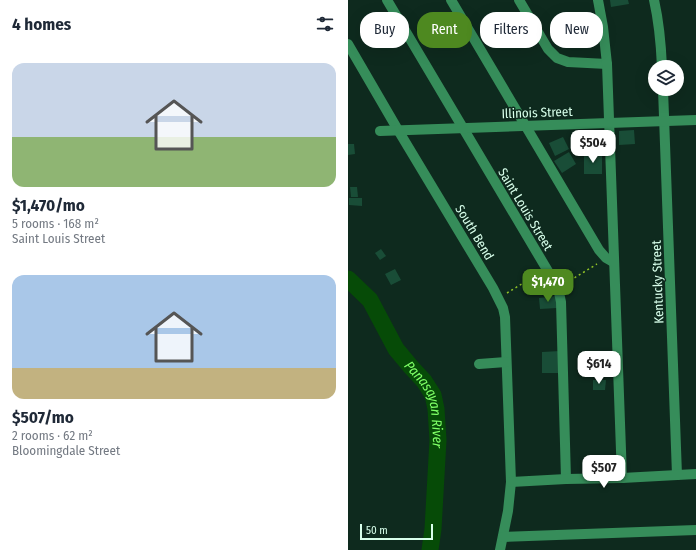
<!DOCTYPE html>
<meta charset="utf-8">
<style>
:root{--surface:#fff;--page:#f2f2f3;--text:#1f2937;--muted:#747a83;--accent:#4e8920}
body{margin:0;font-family:"Fira Sans Condensed",sans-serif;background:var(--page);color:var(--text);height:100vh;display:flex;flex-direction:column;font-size:15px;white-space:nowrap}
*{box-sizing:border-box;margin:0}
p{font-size:13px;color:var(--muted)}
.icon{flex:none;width:22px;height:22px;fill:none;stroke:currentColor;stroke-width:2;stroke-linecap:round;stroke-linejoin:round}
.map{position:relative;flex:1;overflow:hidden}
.details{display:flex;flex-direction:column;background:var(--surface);width:348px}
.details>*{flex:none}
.banner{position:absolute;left:12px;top:12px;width:276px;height:36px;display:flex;gap:8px}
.controls{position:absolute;left:300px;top:60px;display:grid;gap:8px}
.controls a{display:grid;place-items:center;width:36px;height:36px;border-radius:50%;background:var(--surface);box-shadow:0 4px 16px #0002;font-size:20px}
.scale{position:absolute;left:12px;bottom:10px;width:73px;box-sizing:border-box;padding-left:4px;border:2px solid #d8ffeb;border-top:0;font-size:11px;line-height:14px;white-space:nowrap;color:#d8ffeb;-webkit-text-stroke:3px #0e2a1e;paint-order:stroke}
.price{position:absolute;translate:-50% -34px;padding:0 9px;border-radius:8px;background:#fff;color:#222;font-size:13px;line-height:26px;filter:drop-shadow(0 1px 2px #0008)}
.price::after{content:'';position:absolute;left:50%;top:24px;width:12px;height:9px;margin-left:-6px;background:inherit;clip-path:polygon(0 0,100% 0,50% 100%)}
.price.selected{background:var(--accent);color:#fff}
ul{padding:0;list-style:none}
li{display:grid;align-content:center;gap:8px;height:212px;padding:0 12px}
li span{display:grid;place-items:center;height:124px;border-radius:12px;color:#555}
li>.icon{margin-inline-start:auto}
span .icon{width:72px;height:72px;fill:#fffc;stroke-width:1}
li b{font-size:17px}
h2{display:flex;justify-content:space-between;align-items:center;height:48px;padding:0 12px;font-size:17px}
.chip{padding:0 14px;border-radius:16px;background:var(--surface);box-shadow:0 4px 16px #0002;font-size:14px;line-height:36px}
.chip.selected{background:var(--accent);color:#fff}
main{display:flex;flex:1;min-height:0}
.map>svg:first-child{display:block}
</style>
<main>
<section class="details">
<h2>4 homes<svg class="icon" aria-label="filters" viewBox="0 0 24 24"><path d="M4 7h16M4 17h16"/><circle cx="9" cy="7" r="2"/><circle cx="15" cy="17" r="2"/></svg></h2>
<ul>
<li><span style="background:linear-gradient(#c9d6e8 60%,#8fb573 0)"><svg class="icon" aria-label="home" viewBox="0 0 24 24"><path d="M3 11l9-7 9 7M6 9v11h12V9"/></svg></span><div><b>$1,470/mo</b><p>5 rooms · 168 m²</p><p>Saint Louis Street</p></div></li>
<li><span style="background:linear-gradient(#a9c7e8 75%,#c2b280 0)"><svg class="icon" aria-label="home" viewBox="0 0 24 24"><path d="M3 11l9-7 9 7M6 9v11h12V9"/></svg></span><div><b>$507/mo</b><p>2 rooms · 62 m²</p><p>Bloomingdale Street</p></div></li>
</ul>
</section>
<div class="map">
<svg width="348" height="550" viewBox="0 0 348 550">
<rect width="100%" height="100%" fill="#0e2a1e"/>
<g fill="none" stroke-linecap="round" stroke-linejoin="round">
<path stroke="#064b07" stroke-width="17" id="s1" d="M 0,279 L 22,300 L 48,349 L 63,367 L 76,381 L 85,395 L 88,409 L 90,440 L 85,529 L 82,550"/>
</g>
<g fill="#194d37">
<path d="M 262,0 L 280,0 L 281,4 L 263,7 Z"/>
<path d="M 286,130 L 287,144 L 271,145 L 271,131 Z"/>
<path d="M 215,137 L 221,149 L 207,156 L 201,143 Z"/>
<path d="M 0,144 L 6,144 L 7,154 L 0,155 Z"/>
<path d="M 221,152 L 228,164 L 214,173 L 206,161 Z"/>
<rect x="236" y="154" width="18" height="20"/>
<path d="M 2,187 L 9,187 L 10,197 L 3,197 Z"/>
<path d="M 1,198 L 14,198 L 14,206 L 1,205 Z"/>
<path d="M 33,249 L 38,256 L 32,260 L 27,253 Z"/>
<path d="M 47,269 L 53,280 L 43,285 L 37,274 Z"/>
<path d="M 208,296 L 209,308 L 192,309 L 191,298 Z"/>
<path d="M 212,351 L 212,373 L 194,373 L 194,352 Z"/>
<path d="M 245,380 L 258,380 L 257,390 L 245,390 Z"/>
</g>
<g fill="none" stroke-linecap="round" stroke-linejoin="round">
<g stroke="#92c427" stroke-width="1.5" stroke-dasharray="2 3" stroke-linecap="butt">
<path d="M 218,283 L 249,264"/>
<path d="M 159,293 L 190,274"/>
</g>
<g stroke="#368d5a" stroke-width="10">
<path d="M 39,0 L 210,288 L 213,302 L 218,479"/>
<path d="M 103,0 L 251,250 L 258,258 L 265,262"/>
<path d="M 171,0 L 200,49 L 209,58 L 220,62 L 259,64"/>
<path d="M 250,0 L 255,27 L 259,64 L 274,478"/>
<path d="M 306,0 C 311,22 313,44 314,67"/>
<path d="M 0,44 L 50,130 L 145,288 L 155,308 L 157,317 L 163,482 L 160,511 L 152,550"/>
<path d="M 315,89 L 329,475"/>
<path d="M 32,131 L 348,120"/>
<path d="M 131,364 L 158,362"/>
<path d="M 163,482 L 218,479 L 274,478 L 348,474"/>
<path d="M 155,537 L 348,530"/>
</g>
</g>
<g text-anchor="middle" stroke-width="3" stroke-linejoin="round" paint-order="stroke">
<g font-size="13" fill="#d8ffeb" stroke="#0e2a1e">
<text transform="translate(189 112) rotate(-2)" y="5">Illinois Street</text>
<text transform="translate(178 209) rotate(59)" y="5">Saint Louis Street</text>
<text transform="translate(127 232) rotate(59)" y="5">South Bend</text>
<text transform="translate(309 282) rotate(-92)" y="5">Kentucky Street</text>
</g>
<g font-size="14" font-style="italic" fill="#7eff66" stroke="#0e2a1e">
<text dy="5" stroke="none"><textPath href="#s1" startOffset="151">Panasayan River</textPath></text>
</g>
</g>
</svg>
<div class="controls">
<a><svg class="icon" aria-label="layers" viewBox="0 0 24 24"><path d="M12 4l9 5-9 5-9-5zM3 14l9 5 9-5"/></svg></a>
</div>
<div class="scale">50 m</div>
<b class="price" style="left:245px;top:164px">$504</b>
<b class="price selected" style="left:200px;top:303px">$1,470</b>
<b class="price" style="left:251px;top:385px">$614</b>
<b class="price" style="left:256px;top:489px">$507</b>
<div class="banner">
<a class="chip">Buy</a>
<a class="chip selected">Rent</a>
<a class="chip">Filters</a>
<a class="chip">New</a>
</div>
</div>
</main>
